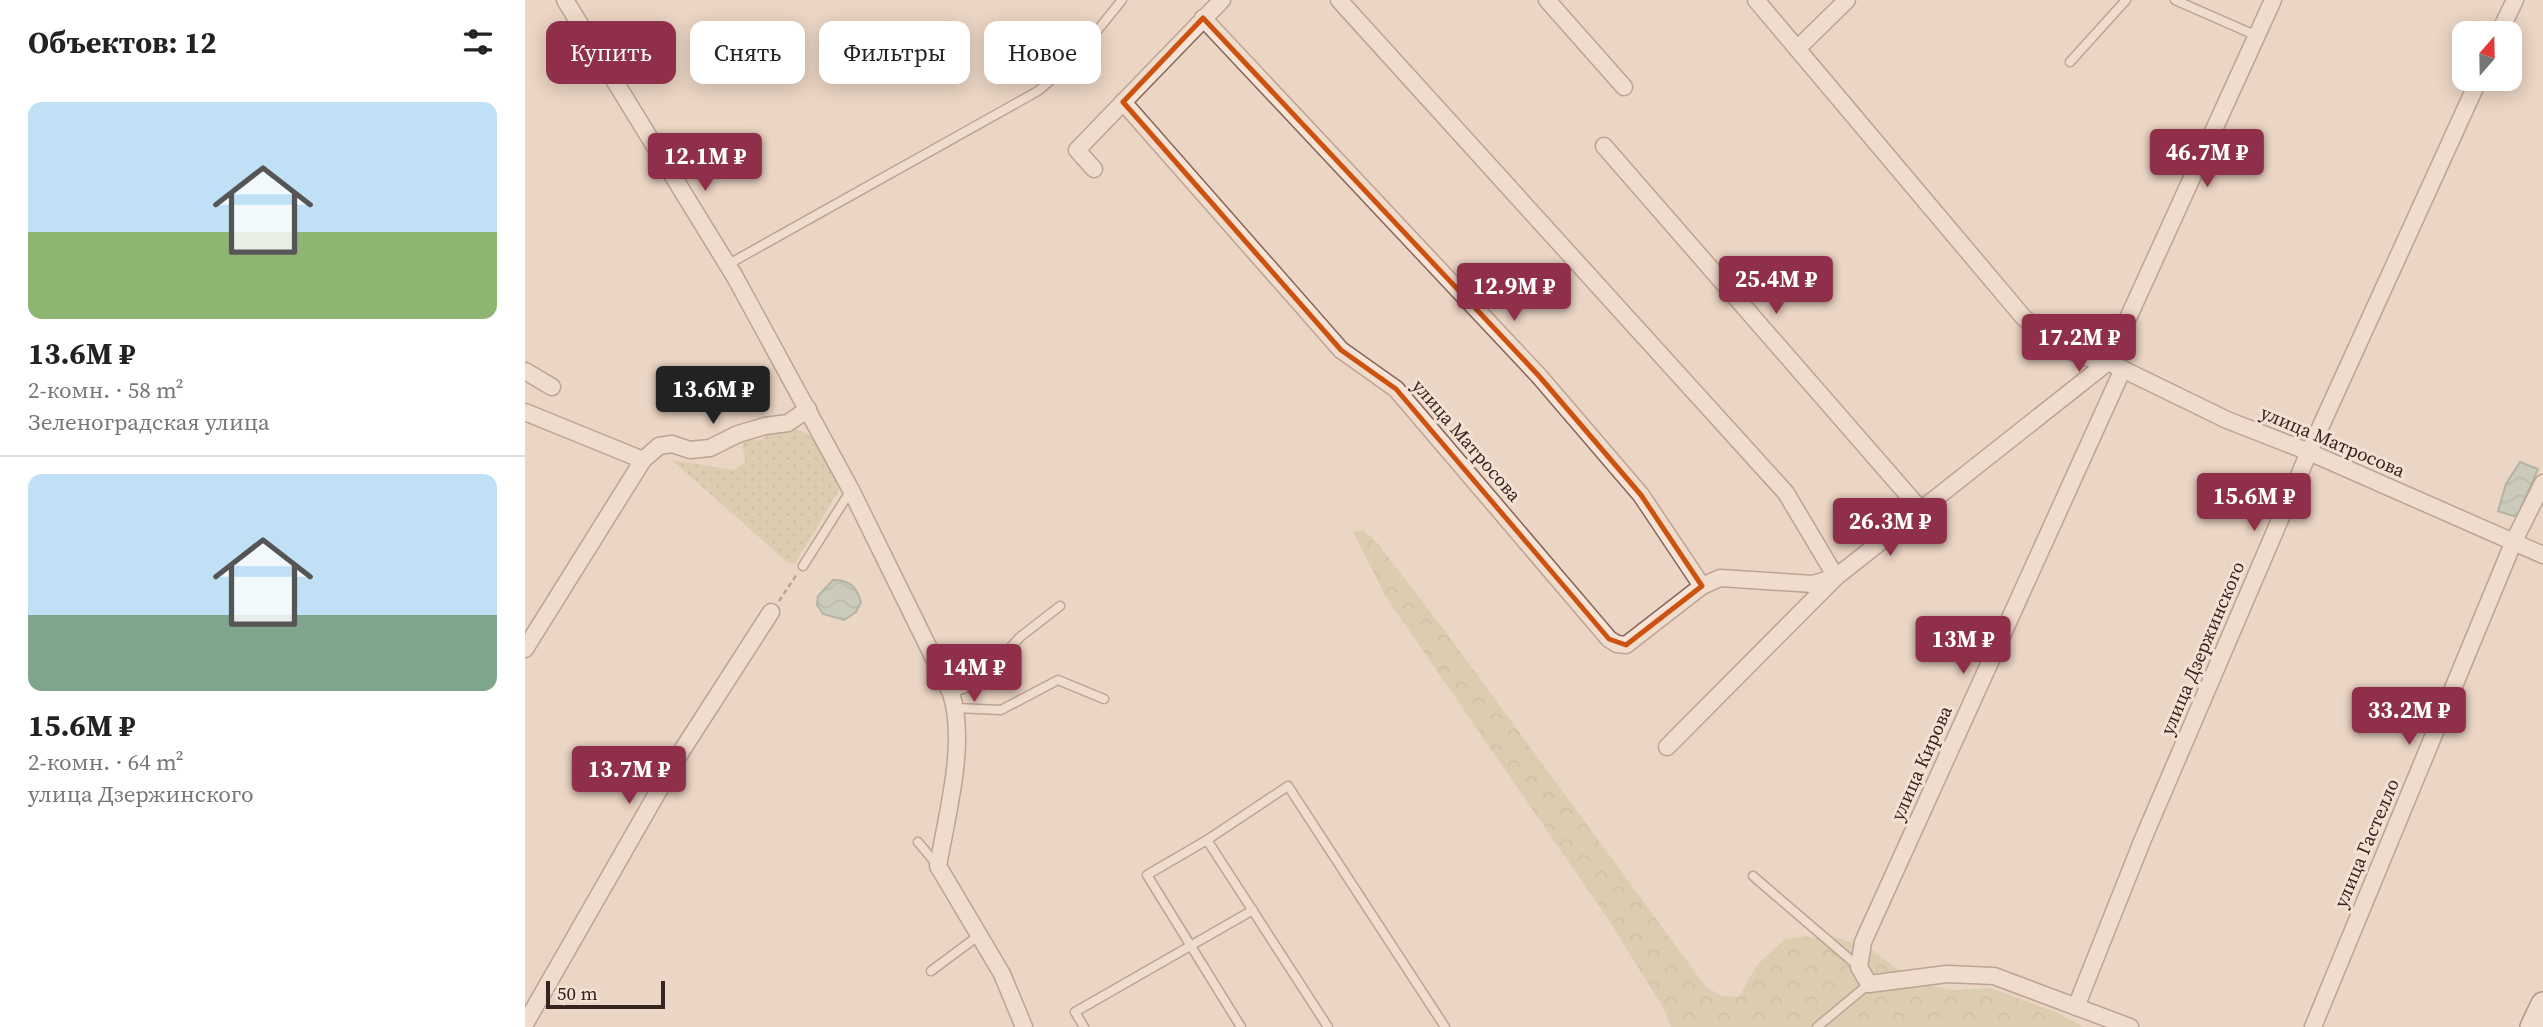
<!DOCTYPE html>
<html lang="ru">
<meta charset="utf-8">
<style>
:root{--surface:#fff;--page:#f6f6f6;--text:#222;--muted:#767676;--line:#e0e0e0;--accent:#902f49}
body{margin:0;font-family:"Source Serif 4",serif;background:var(--page);color:var(--text);height:100vh;display:flex;flex-direction:column;font-size:26px;white-space:nowrap}
*{box-sizing:border-box;margin:0}
p{font-size:23px;color:var(--muted)}
.icon{flex:none;width:38px;height:38px;fill:none;stroke:currentColor;stroke-width:2;stroke-linecap:round;stroke-linejoin:round}
.map{position:relative;flex:1;overflow:hidden}
.panel{display:flex;flex-direction:column;background:var(--surface);width:525px}
.panel>*{flex:none}
.guide{position:absolute;left:21px;top:21px;width:665px;height:63px;display:flex;gap:14px}
.needle{width:46px;rotate:20deg}
.tools{position:absolute;left:1927px;top:21px;display:grid;gap:14px}
.tools a{display:grid;place-items:center;width:70px;height:70px;border-radius:14px;background:var(--surface);box-shadow:0 4px 18px #0003;font-size:35px}
.scale{position:absolute;left:21px;bottom:18px;width:119px;box-sizing:border-box;padding-left:7px;border:4px solid #35241f;border-top:0;font-size:19px;line-height:24px;white-space:nowrap;color:#35241f;-webkit-text-stroke:5px #f3e1d3;paint-order:stroke}
.price{position:absolute;translate:-50% -60px;padding:0 16px;border-radius:7px;background:var(--accent);color:#fff;font-size:23px;line-height:46px;filter:drop-shadow(0 2px 4px #0008)}
.price::after{content:'';position:absolute;left:50%;top:42px;width:21px;height:16px;margin-left:-10px;background:inherit;clip-path:polygon(0 0,100% 0,50% 100%)}
.price.selected{background:#222;color:#fff}
ul{padding:0;list-style:none}
li{display:grid;align-content:center;gap:14px;height:371px;padding:0 28px}
li+li{border-top:2px solid var(--line)}
li span{display:grid;place-items:center;height:217px;border-radius:14px;color:#555}
li>.icon{margin-inline-start:auto}
span .icon{width:126px;height:126px;fill:#fffc;stroke-width:1}
li b{font-size:30px}
h2{display:flex;justify-content:space-between;align-items:center;height:84px;padding:0 28px;font-size:30px}
.chip{padding:0 24px;border-radius:14px;background:var(--surface);box-shadow:0 4px 18px #0003;font-size:24px;line-height:63px}
.chip.selected{background:var(--accent);color:#fff}
main{display:flex;flex:1;min-height:0}
.map>svg:first-child{display:block}
</style>
<main>
<section class="panel">
<h2>Объектов: 12<svg class="icon" aria-label="filters" viewBox="0 0 24 24"><path d="M4 7h16M4 17h16"/><circle cx="9" cy="7" r="2"/><circle cx="15" cy="17" r="2"/></svg></h2>
<ul>
<li><span style="background:linear-gradient(#bfe0f5 60%,#8fb573 0)"><svg class="icon" aria-label="home" viewBox="0 0 24 24"><path d="M3 11l9-7 9 7M6 9v11h12V9"/></svg></span><div><b>13.6M ₽</b><p>2-комн. · 58 m²</p><p>Зеленоградская улица</p></div></li>
<li><span style="background:linear-gradient(#bfe0f5 65%,#7fa58c 0)"><svg class="icon" aria-label="home" viewBox="0 0 24 24"><path d="M3 11l9-7 9 7M6 9v11h12V9"/></svg></span><div><b>15.6M ₽</b><p>2-комн. · 64 m²</p><p>улица Дзержинского</p></div></li>
</ul>
</section>
<div class="map">
<svg width="2018" height="1027" viewBox="0 0 2018 1027">
<defs>
<pattern id="grass-dots" width="8" height="8" patternUnits="userSpaceOnUse" patternTransform="scale(1.75)"><rect width="8" height="8" fill="#c9c198"/><path d="M2 2h.1M6 6h.1" fill="none" stroke="#ada683" stroke-width="1.8" stroke-linecap="round"/></pattern>
<pattern id="forest-crowns" width="20" height="18" patternUnits="userSpaceOnUse" patternTransform="scale(1.75)"><rect width="20" height="18" fill="#c9c198"/><path d="M2 6a3 3 0 1 1 6 0M12 15a3 3 0 1 1 6 0" fill="none" stroke="#ada683"/></pattern>
<pattern id="water-waves" width="16" height="10" patternUnits="userSpaceOnUse" patternTransform="scale(1.75)"><rect width="16" height="10" fill="#a5bfb0"/><path d="M0 5q4-4 8 0t8 0" fill="none" stroke="#879b8f"/></pattern>
</defs>
<rect width="100%" height="100%" fill="#ebd5c4"/>
<path fill="url(#grass-dots)" d="M 270,429 L 285,435 L 314,481 L 314,490 L 271,562 L 267,564 L 262,562 L 147,460 L 208,470 C 227,460 218,459 217,443 L 221,440 L 236,440 L 243,434 Z"/>
<path fill="url(#forest-crowns)" d="M 838,530 L 853,544 L 920,631 L 1181,987 L 1197,996 L 1214,997 L 1232,965 L 1260,939 L 1279,936 L 1297,940 L 1314,938 L 1347,950 L 1377,973 L 1412,987 L 1429,990 L 1465,988 L 1533,1013 L 1558,1027 L 1146,1027 L 1139,1009 L 1083,919 L 861,597 L 828,532 Z"/>
<g fill="url(#water-waves)" stroke="#6d8c7c" stroke-width="2">
<path d="M 1995,462 L 2013,469 L 1992,517 L 1973,511 L 1981,484 Z"/>
<path d="M 308,580 C 325,580 331,586 336,602 L 331,612 L 319,620 L 298,614 L 292,605 L 293,596 Z"/>
</g>
<g fill="none" stroke-linecap="round" stroke-linejoin="round">
<g stroke="#85665b" stroke-width="11">
<g id="lane">
<path d="M 1650,0 L 1732,36"/>
<path d="M 1545,62 L 1601,0"/>
<path d="M 202,265 L 513,91 L 546,63 L 597,0"/>
<path d="M 278,566 L 326,490"/>
<path d="M 426,693 L 452,684 L 495,637 L 535,606"/>
<path d="M 431,708 L 476,710 L 533,680 L 579,699"/>
<path d="M 682,840 L 622,875 L 716,1027"/>
<path d="M 393,842 L 413,866"/>
<path d="M 1228,876 L 1334,967"/>
<path d="M 406,971 L 453,936"/>
<path d="M 559,1027 L 550,1012 L 728,910"/>
<path d="M 803,1027 L 682,840 L 763,786 L 920,1027"/>
<path d="M 1292,1027 L 1344,984"/>
</g>
</g>
<g stroke="#85665b" stroke-width="19">
<g id="street">
<path d="M 40,0 L 210,277 L 326,490 L 426,693 C 442,743 422,814 413,866 L 477,974 L 499,1027"/>
<path d="M 1022,0 L 1099,87"/>
<path d="M 1231,0 L 1499,318 L 1535,345 L 1558,357 L 1583,362 L 1702,420 L 1784,452 L 2018,555"/>
<path d="M 678,18 L 1014,376 L 1116,495 L 1177,586 L 1195,578 L 1288,584 L 1311,577 L 1261,493 L 814,0"/>
<path d="M 1974,33 L 1990,0"/>
<path d="M 1273,48 L 1322,0"/>
<path d="M 598,102 L 816,350 L 871,389 L 1084,639 L 1092,644 L 1101,645 L 1177,586"/>
<path d="M 1079,146 L 1396,510"/>
<path d="M 569,169 L 552,150 L 697,0"/>
<path d="M 1598,369 L 1338,942 L 1334,967 L 1344,984 L 1422,974 L 1469,976 L 1605,1027"/>
<path d="M 0,371 L 27,387"/>
<path d="M 0,412 L 118,460"/>
<path d="M 0,649 L 118,460 L 134,446 L 147,444 L 165,450 L 185,448 L 213,434 L 240,426 L 263,423 L 283,409"/>
<path d="M 1142,747 L 1311,577 L 1583,362 L 1748,0"/>
<path d="M 1551,1007 L 1618,839 L 1784,452 L 1954,79"/>
<path d="M 0,1024 L 154,755 L 246,612"/>
<path d="M 1788,1027 L 1989,541 L 2018,483"/>
</g>
</g>
<g stroke="#66483f" stroke-width="26">
<path id="secondary" d="M 2007,1027 L 2018,1004"/>
</g>
<path stroke="#85665b" stroke-width="2.5" stroke-dasharray="5 3.5" stroke-linecap="butt" d="M 254,601 L 272,574"/>
<use href="#lane" stroke="#f7e4d6" stroke-width="8"/>
<use href="#street" stroke="#f7e4d6" stroke-width="16"/>
<use href="#secondary" stroke="#f7e4d6" stroke-width="23"/>
</g>
<path d="M0 0H2018V1027H0ZM 678,18 L 1014,376 L 1116,495 L 1177,586 L 1101,645 L 1084,639 L 871,389 L 816,350 L 598,102 Z" fill="#ebd5c4" fill-opacity=".55" fill-rule="evenodd"/>
<path fill="none" stroke="#cd510f" stroke-width="5" stroke-linejoin="round" d="M 678,18 L 1014,376 L 1116,495 L 1177,586 L 1101,645 L 1084,639 L 871,389 L 816,350 L 598,102 Z"/>
<g text-anchor="middle" stroke-width="6" stroke-linejoin="round" paint-order="stroke">
<g font-size="19" fill="#35241f" stroke="#f3e1d3">
<text transform="translate(942 440) rotate(49)" y="7">улица Матросова</text>
<text transform="translate(1808 441) rotate(23)" y="7">улица Матросова</text>
<text transform="translate(1677 648) rotate(-67)" y="7">улица Дзержинского</text>
<text transform="translate(1396 763) rotate(-66)" y="7">улица Кирова</text>
<text transform="translate(1841 843) rotate(-67)" y="7">улица Гастелло</text>
</g>
</g>
</svg>
<div class="tools">
<a><svg class="needle" viewBox="-14 -14 28 28"><path d="M0-13l5 13h-10z" fill="#e53935"/><path d="M0 13l5-13h-10z" fill="#767676"/></svg></a>
</div>
<div class="scale">50 m</div>
<b class="price" style="left:1682px;top:189px">46.7M ₽</b>
<b class="price" style="left:180px;top:193px">12.1M ₽</b>
<b class="price" style="left:1251px;top:316px">25.4M ₽</b>
<b class="price" style="left:989px;top:323px">12.9M ₽</b>
<b class="price" style="left:1554px;top:374px">17.2M ₽</b>
<b class="price selected" style="left:188px;top:426px">13.6M ₽</b>
<b class="price" style="left:1729px;top:533px">15.6M ₽</b>
<b class="price" style="left:1365px;top:558px">26.3M ₽</b>
<b class="price" style="left:1438px;top:676px">13M ₽</b>
<b class="price" style="left:449px;top:704px">14M ₽</b>
<b class="price" style="left:1884px;top:747px">33.2M ₽</b>
<b class="price" style="left:104px;top:806px">13.7M ₽</b>
<div class="guide">
<a class="chip selected">Купить</a>
<a class="chip">Снять</a>
<a class="chip">Фильтры</a>
<a class="chip">Новое</a>
</div>
</div>
</main>
